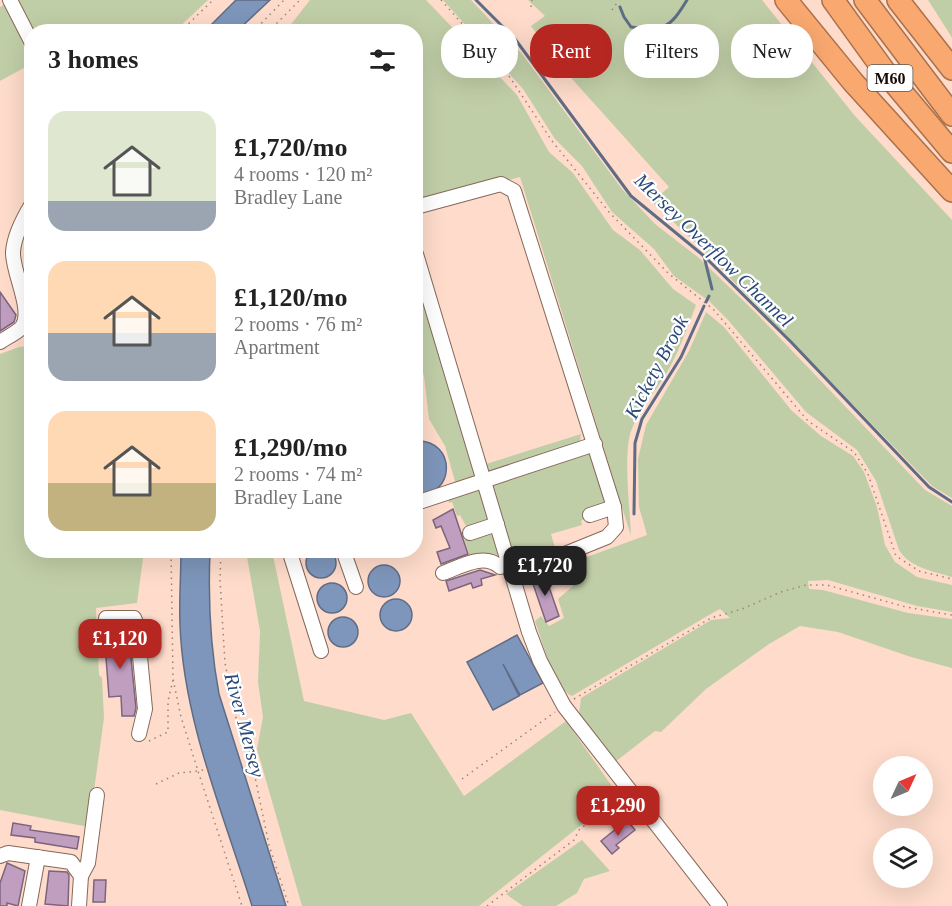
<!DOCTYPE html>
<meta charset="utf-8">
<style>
:root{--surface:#fff;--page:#f2f2f2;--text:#222;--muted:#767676;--accent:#b62722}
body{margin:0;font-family:Georgia,serif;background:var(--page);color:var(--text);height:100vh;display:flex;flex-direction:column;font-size:22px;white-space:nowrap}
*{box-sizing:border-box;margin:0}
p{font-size:20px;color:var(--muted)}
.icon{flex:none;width:33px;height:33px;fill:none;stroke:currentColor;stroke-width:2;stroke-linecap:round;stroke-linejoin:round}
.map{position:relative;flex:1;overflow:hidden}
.details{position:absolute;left:24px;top:24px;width:399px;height:534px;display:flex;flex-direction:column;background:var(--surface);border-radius:24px;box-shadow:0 6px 24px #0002}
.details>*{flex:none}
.guide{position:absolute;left:441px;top:24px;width:420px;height:54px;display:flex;gap:12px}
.needle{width:39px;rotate:46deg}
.fabs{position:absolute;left:873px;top:756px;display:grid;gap:12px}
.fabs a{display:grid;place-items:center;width:60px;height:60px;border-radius:50%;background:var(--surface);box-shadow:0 6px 24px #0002;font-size:30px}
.price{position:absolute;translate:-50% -51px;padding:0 14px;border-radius:12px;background:var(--accent);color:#fff;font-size:20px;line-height:39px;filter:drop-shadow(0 2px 3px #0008)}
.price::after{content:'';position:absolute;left:50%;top:36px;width:18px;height:14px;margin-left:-9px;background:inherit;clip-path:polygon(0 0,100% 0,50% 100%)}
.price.current{background:#222;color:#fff}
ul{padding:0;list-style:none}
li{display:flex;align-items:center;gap:18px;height:150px;padding:0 24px}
li span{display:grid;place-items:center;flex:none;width:168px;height:120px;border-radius:18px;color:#555}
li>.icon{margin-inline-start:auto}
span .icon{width:72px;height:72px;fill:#fffc;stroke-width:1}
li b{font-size:26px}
h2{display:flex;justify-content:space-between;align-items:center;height:72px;padding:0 24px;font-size:26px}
.pill{padding:0 21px;border-radius:24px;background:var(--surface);box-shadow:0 6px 24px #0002;font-size:21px;line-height:54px}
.pill.current{background:var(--accent);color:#fff}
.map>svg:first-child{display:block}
</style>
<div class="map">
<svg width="952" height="906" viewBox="0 0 952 906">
<rect width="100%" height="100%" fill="#fedbca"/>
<g fill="#c0cea7">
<path d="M 5,0 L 208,0 L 175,31 L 32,32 L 7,4 L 31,52 L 31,64 L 0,81 L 0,7 L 6,4 Z"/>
<path d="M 310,0 L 426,0 L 517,95 L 549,152 L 573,173 L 613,230 L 640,250 L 673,289 L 696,305 C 687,329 678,354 665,376 C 653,394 639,410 631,431 C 623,455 630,509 631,536 L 520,177 L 416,205 L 416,32 L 285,32 Z"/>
<path d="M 443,0 L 471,0 L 522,54 L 622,189 L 655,224 L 699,258 L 756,313 L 925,490 L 952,506 L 952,577 C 933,571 910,568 899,550 L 876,481 L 857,450 L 806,412 L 728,320 L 709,301 L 674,276 L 654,249 L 612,212 L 582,166 L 555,139 L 523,89 Z"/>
<path d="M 528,0 L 762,0 L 855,116 L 952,220 L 952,498 L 932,486 L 698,245 L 652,202 L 669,187 L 573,80 L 531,26 L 545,16 Z"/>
<path d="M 928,0 L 952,0 L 952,38 L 951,36 Z"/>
<path d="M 416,278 L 477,472 L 473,480 L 456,485 L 445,446 L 429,419 L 424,376 L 416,350 Z"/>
<path d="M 706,312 L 724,327 L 792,411 L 821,436 L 853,456 L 864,472 L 877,507 L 885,545 L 895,562 L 917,577 L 952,585 L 952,612 L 917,606 L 828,580 L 808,581 L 809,589 L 823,590 L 908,613 L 952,619 L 952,668 L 911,657 L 838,632 L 800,626 L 769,644 L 706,689 L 661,732 L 655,731 L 615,762 L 579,713 L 581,698 L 711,620 L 730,618 L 720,609 L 709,615 L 572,696 C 554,689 542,640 535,621 L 541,616 L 549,626 L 564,618 L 558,599 L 573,586 L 576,561 L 647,535 L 639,507 L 638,459 L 646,425 L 689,351 Z"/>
<path d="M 31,346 L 32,550 L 144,551 L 137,603 L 96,608 L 99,675 L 102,678 L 104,718 L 89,827 L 0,810 L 0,354 L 19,347 Z"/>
<path d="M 581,434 L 579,447 L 492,473 L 483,465 Z"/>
<path d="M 585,452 L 595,456 L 610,501 L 581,521 L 582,525 L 551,534 L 557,555 L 517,569 L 493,493 L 494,485 L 499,480 Z"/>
<path d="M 478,489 L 483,493 L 490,519 L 467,528 L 460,515 L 457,516 L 452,502 L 449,503 L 448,499 Z"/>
<path d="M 488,530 L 493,531 L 502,555 C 492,563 485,552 470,557 L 464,538 Z"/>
<path d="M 246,551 L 272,551 L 304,701 L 384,720 L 411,713 L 464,796 L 566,721 L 614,789 L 609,803 L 479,906 L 302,906 L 257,749 L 263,717 L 258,682 L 260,631 Z"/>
<path d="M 582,840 L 610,871 L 584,879 L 577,893 L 556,906 L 523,906 L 506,894 Z"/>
</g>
<g fill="#7e96bb" stroke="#5f6c85" stroke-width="1.5">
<path d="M 236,0 L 270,0 L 237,31 L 205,31 Z"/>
<path d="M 416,441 C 457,439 456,498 416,494 Z"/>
<circle cx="321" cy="563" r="15"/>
<path d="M 181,551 L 210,551 C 208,599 210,646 219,694 L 286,906 L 252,906 C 224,815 183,720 180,624 C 179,599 181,575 181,551 Z"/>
<circle cx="384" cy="581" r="16"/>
<circle cx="332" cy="598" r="15"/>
<circle cx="396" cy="615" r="16"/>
<circle cx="343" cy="632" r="15"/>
<path d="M 517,635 L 543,683 L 520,695 L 503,664 L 519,696 L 493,710 L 467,662 Z"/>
</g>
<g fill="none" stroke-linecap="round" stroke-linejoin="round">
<g stroke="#5f6c85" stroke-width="3">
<path d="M 476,0 L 515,39 L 631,196 L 704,256 L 791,342 L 929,487 L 952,502"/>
<path d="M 620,7 L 624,17 L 631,27 C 664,32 670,28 687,0"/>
<path d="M 704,256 L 712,289"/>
<path d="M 706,302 L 709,296"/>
<path d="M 634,514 L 635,443 L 642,419 L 681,357 L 704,306"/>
</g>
</g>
<g fill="#c09ec0" stroke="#7c657c" stroke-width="1.5">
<path d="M 0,292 L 16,315 L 14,322 L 0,331 Z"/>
<path d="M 453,509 L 468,554 L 441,564 L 437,552 L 450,548 L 441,526 L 436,528 L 433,520 Z"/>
<path d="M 480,570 L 495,575 L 481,579 L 482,585 L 473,588 L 471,583 L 449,591 L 446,581 Z"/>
<path d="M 544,572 L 559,616 L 546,622 L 531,578 Z"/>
<path d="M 128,629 L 136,708 L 134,716 L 122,716 L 121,696 L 109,697 L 104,631 Z"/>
<path d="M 627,820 L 635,830 L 616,845 L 619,848 L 612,854 L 601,841 Z"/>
<path d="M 13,823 L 31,826 L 30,830 L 79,837 L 77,849 L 35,842 L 35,838 L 11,835 Z"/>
<path d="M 7,863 L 25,871 L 18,906 L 7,903 L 7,906 L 0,906 L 0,883 Z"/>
<path d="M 49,871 L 67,872 L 69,875 L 68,906 L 45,904 Z"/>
<path d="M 94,880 L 106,880 L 105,902 L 93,902 Z"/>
</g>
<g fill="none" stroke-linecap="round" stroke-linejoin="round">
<g stroke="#866859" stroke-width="16">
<g id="minor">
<path d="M 10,0 L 32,43"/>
<path d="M 416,207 L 501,184 L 514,191 L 614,507 L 616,527 L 607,537 L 513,575"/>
<path d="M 416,254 L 529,632 L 540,661 L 564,706 L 720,906"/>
<path d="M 0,342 C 6,338 14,334 20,329 C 36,314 12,273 13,252 C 14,237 24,217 32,204"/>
<path d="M 416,503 L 595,444"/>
<path d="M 590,515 L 614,507"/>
<path d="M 470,533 L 497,524"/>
<path d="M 289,550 L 321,651"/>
<path d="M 343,550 L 356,587"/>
<path d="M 443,573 C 460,567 484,552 500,567 L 509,565"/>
<path d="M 106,618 L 134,618 L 137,625 L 145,709 L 139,734"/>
<path d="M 0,856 L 8,853 L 71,862 L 81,876 L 79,906"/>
<path d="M 81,876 L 88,863 L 97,795"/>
<path d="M 29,906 L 38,857"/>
</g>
</g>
<g stroke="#aa714a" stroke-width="24">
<g id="highway">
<path d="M 786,0 L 853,82 L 952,191"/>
<path d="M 833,0 L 885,72 L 952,152"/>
<path d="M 865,0 L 952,115"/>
<path d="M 898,0 L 952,69"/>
</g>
</g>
<g stroke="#9c8377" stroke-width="1.5" stroke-dasharray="1.5 4.5" stroke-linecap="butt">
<path d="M 441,0 L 509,76 L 552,141 L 609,212 L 668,273 L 714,310 L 808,421 L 854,452 L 868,474 L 896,556 L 919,571 L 952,579"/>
<path d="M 531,7 L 532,0"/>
<path d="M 612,10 L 619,0"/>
<path d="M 180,32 L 213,0"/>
<path d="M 253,32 L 284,0"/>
<path d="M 268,32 L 300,0"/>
<path d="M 29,269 L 27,249 L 30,235"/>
<path d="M 29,269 L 32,275"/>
<path d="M 221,550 L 220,580 L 225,663 L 236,718 L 249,748 L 269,845 L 289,906"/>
<path d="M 574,699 L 711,618 L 742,609 L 781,592 L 806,585 L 827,585 L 906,607 L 952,615"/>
<path d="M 149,741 L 168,732 L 168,701 L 173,680"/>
<path d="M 209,769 L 198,771 L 242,906"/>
<path d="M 462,779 L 555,712"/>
<path d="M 156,784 L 179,773 L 198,771 L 181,717 L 173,679 L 171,550"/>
<path d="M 487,906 L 574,840 L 579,830 L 620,796"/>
</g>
<use href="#minor" stroke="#fff" stroke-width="14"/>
<use href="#highway" stroke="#f9a86f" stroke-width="21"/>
</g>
<g text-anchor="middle" stroke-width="4.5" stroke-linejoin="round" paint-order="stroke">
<rect fill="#fff" stroke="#5c5451" stroke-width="1.5" x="867.5" y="65" width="45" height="26" rx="4.5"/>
<g font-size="16" font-weight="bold" fill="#160b06">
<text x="890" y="84">M60</text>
</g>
<g font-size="20" font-style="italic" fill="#29497a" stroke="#fff">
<text transform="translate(714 250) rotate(44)" y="7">Mersey Overflow Channel</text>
<text transform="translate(656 367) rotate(-62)" y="7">Kickety Brook</text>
<text transform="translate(245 725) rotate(75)" y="7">River Mersey</text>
</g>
</g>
</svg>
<div class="fabs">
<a><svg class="needle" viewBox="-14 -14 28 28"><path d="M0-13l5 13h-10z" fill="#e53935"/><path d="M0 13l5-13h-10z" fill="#767676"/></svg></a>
<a><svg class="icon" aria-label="layers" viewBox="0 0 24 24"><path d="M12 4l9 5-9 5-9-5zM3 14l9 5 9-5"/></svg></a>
</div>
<b class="price current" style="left:545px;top:597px">£1,720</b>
<b class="price" style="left:120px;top:670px">£1,120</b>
<b class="price" style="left:618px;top:837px">£1,290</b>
<div class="guide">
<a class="pill">Buy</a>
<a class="pill current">Rent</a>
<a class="pill">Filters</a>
<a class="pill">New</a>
</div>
<section class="details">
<h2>3 homes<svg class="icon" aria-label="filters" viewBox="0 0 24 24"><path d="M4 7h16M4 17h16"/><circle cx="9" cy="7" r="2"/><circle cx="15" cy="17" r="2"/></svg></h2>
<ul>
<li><span style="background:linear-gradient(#dfe7d0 75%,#9aa5b1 0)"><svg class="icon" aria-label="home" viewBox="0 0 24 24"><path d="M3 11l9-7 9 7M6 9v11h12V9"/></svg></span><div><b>£1,720/mo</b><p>4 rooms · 120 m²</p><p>Bradley Lane</p></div></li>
<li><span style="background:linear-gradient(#ffd9b3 60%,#9aa5b1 0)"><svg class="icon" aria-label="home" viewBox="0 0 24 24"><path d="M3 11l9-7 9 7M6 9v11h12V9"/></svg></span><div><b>£1,120/mo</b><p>2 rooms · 76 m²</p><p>Apartment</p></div></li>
<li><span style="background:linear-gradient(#ffd9b3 60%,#c2b280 0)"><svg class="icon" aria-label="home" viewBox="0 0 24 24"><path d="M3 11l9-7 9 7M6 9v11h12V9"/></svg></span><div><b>£1,290/mo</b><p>2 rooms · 74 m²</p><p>Bradley Lane</p></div></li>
</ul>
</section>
</div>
